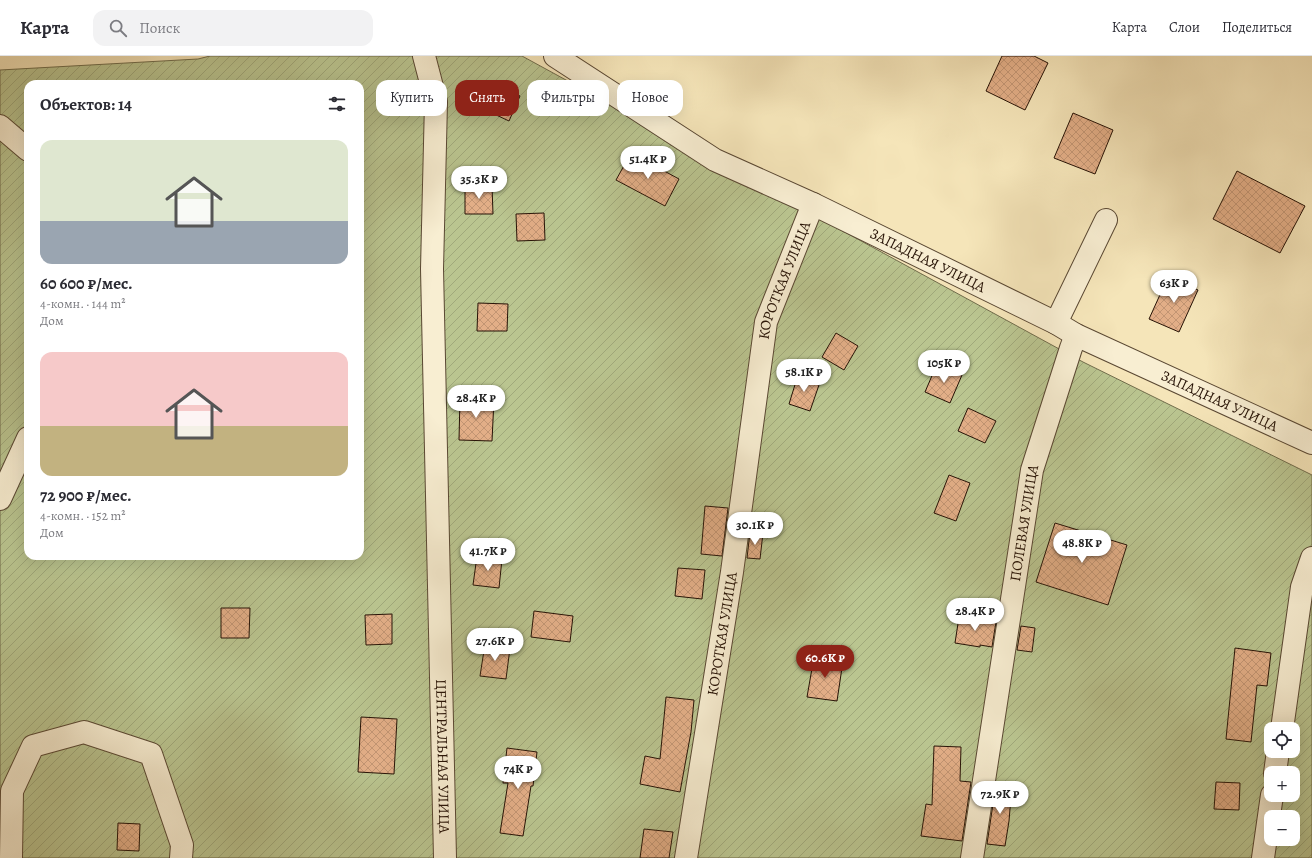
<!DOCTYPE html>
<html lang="ru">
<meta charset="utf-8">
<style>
:root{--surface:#fff;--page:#f2f2f3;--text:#2b2b33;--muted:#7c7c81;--line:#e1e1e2;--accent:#8f2418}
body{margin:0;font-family:Alegreya,serif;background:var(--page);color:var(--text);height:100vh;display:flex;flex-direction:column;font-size:15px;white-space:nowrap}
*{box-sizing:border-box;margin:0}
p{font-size:13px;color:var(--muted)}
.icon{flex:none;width:22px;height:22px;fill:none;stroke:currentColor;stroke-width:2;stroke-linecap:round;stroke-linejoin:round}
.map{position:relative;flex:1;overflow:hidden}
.panel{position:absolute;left:24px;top:24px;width:340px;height:480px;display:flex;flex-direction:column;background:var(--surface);border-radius:12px;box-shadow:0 4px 16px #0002}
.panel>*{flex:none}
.top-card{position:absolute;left:376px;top:24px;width:380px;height:36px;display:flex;gap:8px}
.buttons{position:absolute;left:1264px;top:666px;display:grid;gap:8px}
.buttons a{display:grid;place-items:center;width:36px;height:36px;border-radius:8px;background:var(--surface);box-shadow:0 4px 16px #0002;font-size:20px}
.price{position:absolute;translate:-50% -34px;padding:0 9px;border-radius:14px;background:#fff;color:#222;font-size:13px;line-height:26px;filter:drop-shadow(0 1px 2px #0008)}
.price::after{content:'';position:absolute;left:50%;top:24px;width:12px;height:9px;margin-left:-6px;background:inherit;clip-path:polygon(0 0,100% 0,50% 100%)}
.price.current{background:var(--accent);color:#fff}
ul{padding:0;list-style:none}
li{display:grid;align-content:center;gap:8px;height:212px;padding:0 16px}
li span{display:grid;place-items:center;height:124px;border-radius:12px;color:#555}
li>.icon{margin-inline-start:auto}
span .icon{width:72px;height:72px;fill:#fffc;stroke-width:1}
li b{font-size:17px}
h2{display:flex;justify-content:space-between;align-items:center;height:48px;padding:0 16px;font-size:17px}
.pill{padding:0 14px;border-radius:12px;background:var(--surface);box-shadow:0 4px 16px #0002;font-size:14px;line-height:36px}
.pill.current{background:var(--accent);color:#fff}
header{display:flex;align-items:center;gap:24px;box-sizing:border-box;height:56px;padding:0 20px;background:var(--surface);border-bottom:1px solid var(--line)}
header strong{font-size:19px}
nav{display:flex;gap:22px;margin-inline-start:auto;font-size:14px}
.search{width:280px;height:36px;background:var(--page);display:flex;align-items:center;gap:10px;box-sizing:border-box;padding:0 14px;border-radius:12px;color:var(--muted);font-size:15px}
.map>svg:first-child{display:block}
</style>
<header>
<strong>Карта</strong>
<div class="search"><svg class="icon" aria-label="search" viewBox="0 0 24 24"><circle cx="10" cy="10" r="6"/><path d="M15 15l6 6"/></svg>Поиск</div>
<nav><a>Карта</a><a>Слои</a><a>Поделиться</a></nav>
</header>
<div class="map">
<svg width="1312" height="802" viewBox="0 0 1312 802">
<defs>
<pattern id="garden-furrows" width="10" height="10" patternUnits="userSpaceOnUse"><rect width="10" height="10" fill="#bac590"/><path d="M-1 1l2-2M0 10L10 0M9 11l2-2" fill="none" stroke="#a0a87b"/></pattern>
<pattern id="building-cross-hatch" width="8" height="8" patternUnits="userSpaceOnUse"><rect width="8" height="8" fill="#e2ae87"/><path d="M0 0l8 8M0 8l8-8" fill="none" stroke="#c29573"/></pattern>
</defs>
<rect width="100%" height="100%" fill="#f5e5b9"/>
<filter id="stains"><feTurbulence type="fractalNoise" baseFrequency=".005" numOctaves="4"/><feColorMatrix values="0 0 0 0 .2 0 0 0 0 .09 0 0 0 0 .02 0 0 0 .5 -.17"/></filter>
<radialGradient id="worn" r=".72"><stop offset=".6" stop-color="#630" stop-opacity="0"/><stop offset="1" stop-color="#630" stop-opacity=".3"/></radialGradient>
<path fill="url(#garden-furrows)" stroke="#706c4b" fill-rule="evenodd" d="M 210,0 L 522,0 L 1083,306 L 1312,419 L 1312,802 L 0,802 L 0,14 L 198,3 ZM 28,28 L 360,28 L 360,500 L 28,500 ZM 1271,673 L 1293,673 L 1293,695 L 1271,695 ZM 1271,717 L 1293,717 L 1293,739 L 1271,739 ZM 1271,761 L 1293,761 L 1293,783 L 1271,783 Z"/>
<g fill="url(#building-cross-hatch)" stroke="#271306">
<path d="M 1002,0 L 1034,0 L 1048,7 L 1025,54 L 986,35 Z"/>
<path d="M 489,25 L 520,40 L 509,65 L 477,50 Z"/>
<path d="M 1073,57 L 1113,74 L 1095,118 L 1054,102 Z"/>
<path d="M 631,97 L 679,123 L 665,150 L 616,124 Z"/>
<path d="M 1237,115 L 1305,150 L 1280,197 L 1213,163 Z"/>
<path d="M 465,130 L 492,130 L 493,158 L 465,158 Z"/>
<path d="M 544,157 L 545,184 L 517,185 L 516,158 Z"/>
<path d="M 1168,221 L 1198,234 L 1179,276 L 1149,263 Z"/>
<path d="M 478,247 L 508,248 L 507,275 L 477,275 Z"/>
<path d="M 836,277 L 858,290 L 844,314 L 822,301 Z"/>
<path d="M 937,308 L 962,319 L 950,347 L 925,336 Z"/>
<path d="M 798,319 L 820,326 L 810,355 L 789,348 Z"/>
<path d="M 460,342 L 494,343 L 492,385 L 459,384 Z"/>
<path d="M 968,352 L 996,365 L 985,387 L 958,375 Z"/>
<path d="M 949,419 L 970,427 L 956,465 L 934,457 Z"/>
<path d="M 705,450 L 728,452 L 722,500 L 701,498 Z"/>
<path d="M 1055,467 L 1127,489 L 1108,549 L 1036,526 Z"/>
<path d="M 750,476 L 763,477 L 760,503 L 747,502 Z"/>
<path d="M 477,500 L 502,503 L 499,532 L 473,529 Z"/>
<path d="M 678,512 L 705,514 L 702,543 L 675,540 Z"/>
<path d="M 221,552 L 250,552 L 249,582 L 221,582 Z"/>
<path d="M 534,555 L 573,560 L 570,586 L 531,581 Z"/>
<path d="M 392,558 L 392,588 L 366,589 L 365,559 Z"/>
<path d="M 959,561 L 996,566 L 992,591 L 980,589 L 980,591 L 955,587 Z"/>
<path d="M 1021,570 L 1035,572 L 1032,596 L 1017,594 Z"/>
<path d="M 485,588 L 510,592 L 506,623 L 480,620 Z"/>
<path d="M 1235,592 L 1271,597 L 1267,630 L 1257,629 L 1251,686 L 1226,683 Z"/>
<path d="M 814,601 L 843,605 L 837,645 L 807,641 Z"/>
<path d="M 666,641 L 694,644 L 691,676 L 680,736 L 640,728 L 645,700 L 660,703 Z"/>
<path d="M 361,661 L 397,663 L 394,718 L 358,716 Z"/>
<path d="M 934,690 L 961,691 L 960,725 L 971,726 L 962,785 L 921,780 L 926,748 L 932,749 Z"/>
<path d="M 507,692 L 537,696 L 533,730 L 531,730 L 523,780 L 500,777 L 508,727 L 503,727 Z"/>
<path d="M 1216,726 L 1240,727 L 1239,754 L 1214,753 Z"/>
<path d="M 996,728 L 1012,729 L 1009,765 L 1005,790 L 987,788 Z"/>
<path d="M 118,767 L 140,768 L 139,795 L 117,794 Z"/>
<path d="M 644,773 L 673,776 L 669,802 L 640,802 Z"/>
</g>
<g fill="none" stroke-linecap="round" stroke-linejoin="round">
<g stroke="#5a4833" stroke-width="24">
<g id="minor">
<path id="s1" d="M 424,0 L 436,46 L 432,213 L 445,802"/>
<path id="s2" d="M 555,0 L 715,104 L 813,148 L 1056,267 L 1076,279 L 1312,387"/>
<path d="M 0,70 L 28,94"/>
<path d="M 1056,267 L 1106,164"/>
<path d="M 0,443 L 28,382"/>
<path d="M 1282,673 L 1302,531 L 1312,502"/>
<path d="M 1275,717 L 1278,695"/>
<path d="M 11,802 L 12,735 L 33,690 L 84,676 L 151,698 L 182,789 L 181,802"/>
<path id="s3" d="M 686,802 L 732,516 L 766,266 L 813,148"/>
<path id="s4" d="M 972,802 L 1032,414 L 1071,292 L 1076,279"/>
<path d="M 1263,802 L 1272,739"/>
</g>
</g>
<use href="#minor" stroke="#f8eed2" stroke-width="22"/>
</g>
<g text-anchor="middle" stroke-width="4" stroke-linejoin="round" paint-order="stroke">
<g font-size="15" fill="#271306" stroke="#f8eed2">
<text dy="5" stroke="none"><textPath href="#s2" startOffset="426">ЗАПАДНАЯ УЛИЦА</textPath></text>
<text dy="5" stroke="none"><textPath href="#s3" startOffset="587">КОРОТКАЯ УЛИЦА</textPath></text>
<text dy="5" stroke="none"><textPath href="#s2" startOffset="750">ЗАПАДНАЯ УЛИЦА</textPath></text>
<text dy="5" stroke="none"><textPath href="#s4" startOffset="339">ПОЛЕВАЯ УЛИЦА</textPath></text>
<text dy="5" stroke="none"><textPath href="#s3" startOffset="227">КОРОТКАЯ УЛИЦА</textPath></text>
<text dy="5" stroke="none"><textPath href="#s1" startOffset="702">ЦЕНТРАЛЬНАЯ УЛИЦА</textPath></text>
</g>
</g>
<rect width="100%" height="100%" filter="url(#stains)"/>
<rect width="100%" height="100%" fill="url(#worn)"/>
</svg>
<div class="buttons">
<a><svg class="icon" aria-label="locate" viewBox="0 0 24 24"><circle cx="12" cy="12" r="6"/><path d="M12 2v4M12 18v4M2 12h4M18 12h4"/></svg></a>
<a>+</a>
<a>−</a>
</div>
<b class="price" style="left:648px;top:124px">51.4K ₽</b>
<b class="price" style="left:479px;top:144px">35.3K ₽</b>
<b class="price" style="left:1174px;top:248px">63K ₽</b>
<b class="price" style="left:944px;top:328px">105K ₽</b>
<b class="price" style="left:804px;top:337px">58.1K ₽</b>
<b class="price" style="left:476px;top:363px">28.4K ₽</b>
<b class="price" style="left:755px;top:490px">30.1K ₽</b>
<b class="price" style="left:1082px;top:508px">48.8K ₽</b>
<b class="price" style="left:488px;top:516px">41.7K ₽</b>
<b class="price" style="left:975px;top:576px">28.4K ₽</b>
<b class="price" style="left:495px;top:606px">27.6K ₽</b>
<b class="price current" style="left:825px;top:623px">60.6K ₽</b>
<b class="price" style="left:518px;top:734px">74K ₽</b>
<b class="price" style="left:1000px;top:759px">72.9K ₽</b>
<div class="top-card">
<a class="pill">Купить</a>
<a class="pill current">Снять</a>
<a class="pill">Фильтры</a>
<a class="pill">Новое</a>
</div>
<section class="panel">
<h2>Объектов: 14<svg class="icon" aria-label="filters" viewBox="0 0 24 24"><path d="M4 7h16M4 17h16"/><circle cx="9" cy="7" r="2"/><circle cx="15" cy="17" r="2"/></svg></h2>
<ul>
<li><span style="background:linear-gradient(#dfe7d0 65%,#9aa5b1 0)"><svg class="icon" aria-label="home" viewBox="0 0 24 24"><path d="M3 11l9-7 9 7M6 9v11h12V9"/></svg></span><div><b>60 600 ₽/мес.</b><p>4-комн. · 144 m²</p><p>Дом</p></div></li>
<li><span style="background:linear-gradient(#f6c9c9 60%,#c2b280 0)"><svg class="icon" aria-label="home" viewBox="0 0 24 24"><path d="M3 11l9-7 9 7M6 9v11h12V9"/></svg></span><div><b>72 900 ₽/мес.</b><p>4-комн. · 152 m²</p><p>Дом</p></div></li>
</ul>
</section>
</div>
